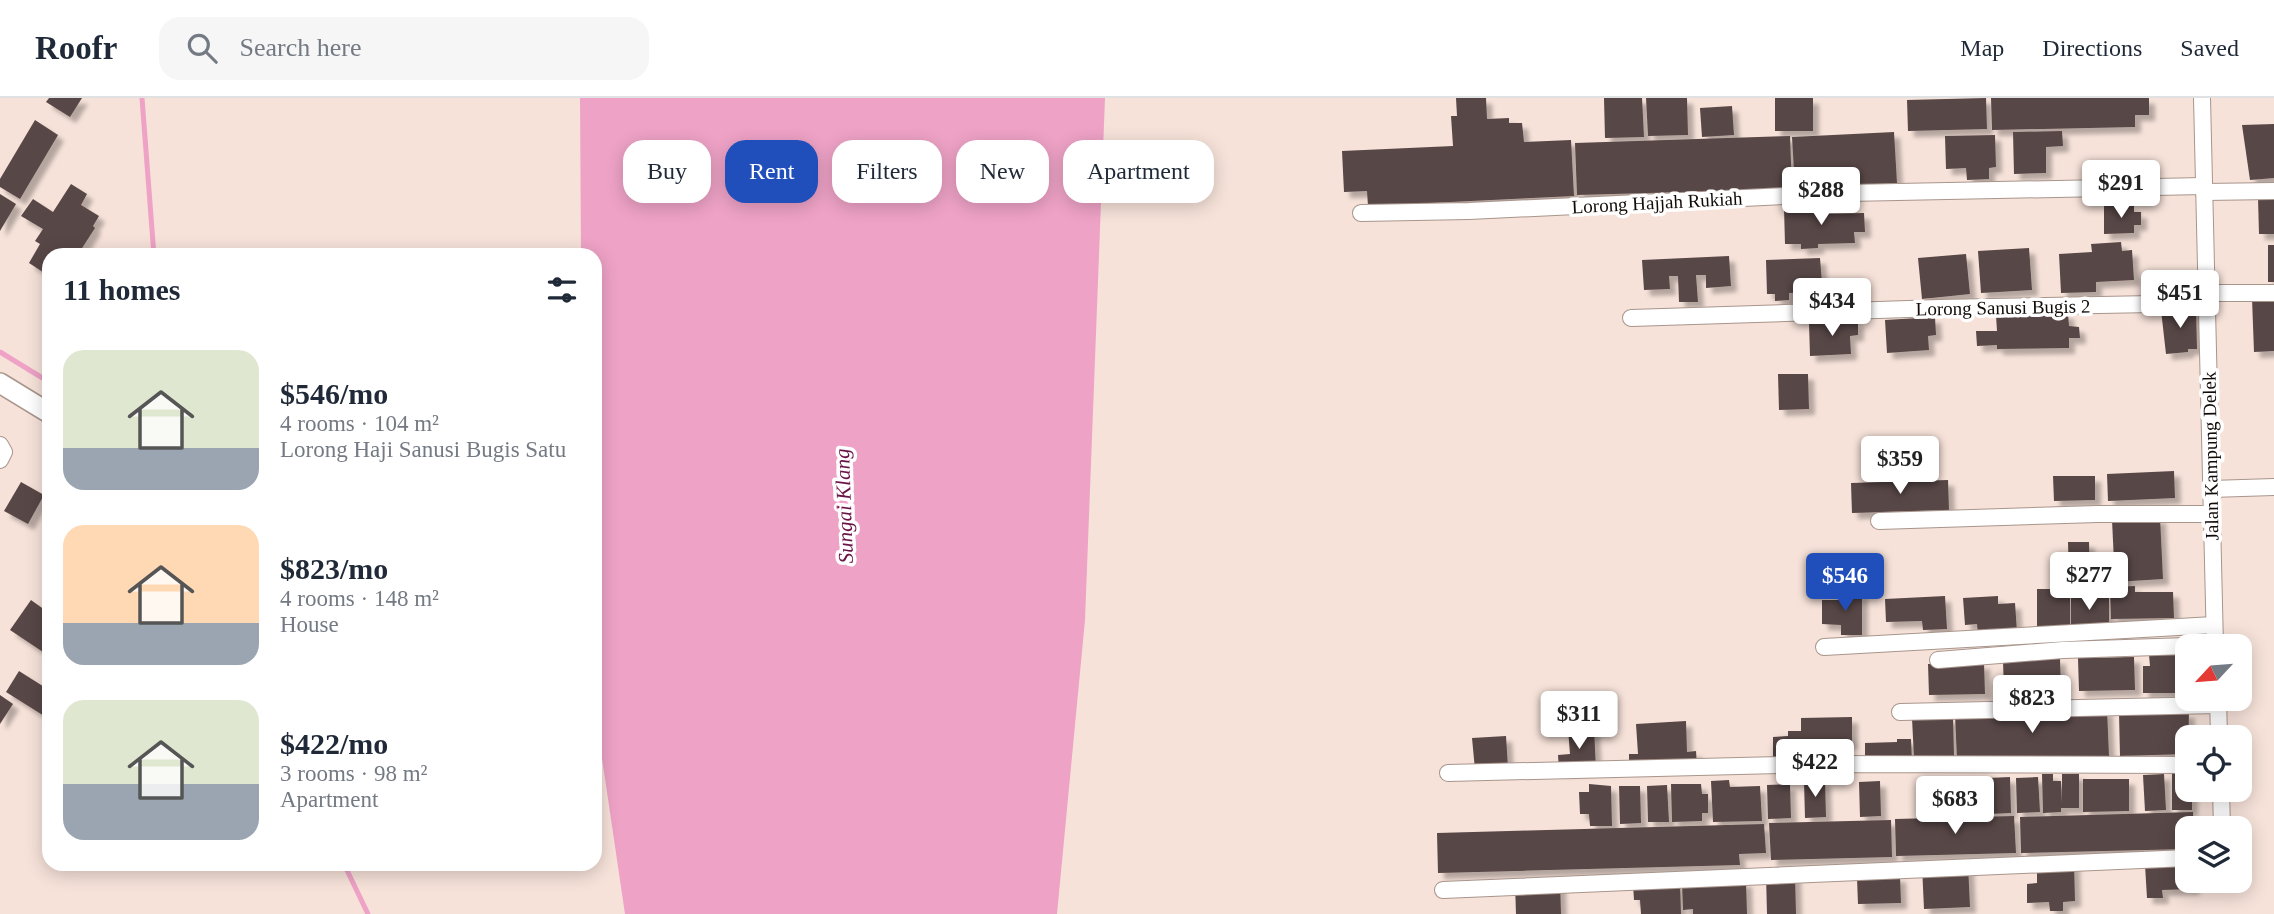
<!DOCTYPE html>
<meta charset="utf-8">
<style>
:root{--surface:#fff;--page:#f6f6f7;--text:#1f2937;--muted:#747a83;--line:#e0e1e3;--accent:#204fbc}
body{margin:0;font-family:"Times New Roman",serif;background:var(--page);color:var(--text);height:100vh;display:flex;flex-direction:column;font-size:26px;white-space:nowrap}
*{box-sizing:border-box;margin:0}
p{font-size:23px;color:var(--muted)}
.icon{flex:none;width:38px;height:38px;fill:none;stroke:currentColor;stroke-width:2;stroke-linecap:round;stroke-linejoin:round}
.map{position:relative;flex:1;overflow:hidden}
.drawer{position:absolute;left:42px;top:150px;width:560px;height:623px;display:flex;flex-direction:column;background:var(--surface);border-radius:21px;box-shadow:0 4px 18px #0003}
.drawer>*{flex:none}
.hud{position:absolute;left:623px;top:42px;width:665px;height:63px;display:flex;gap:14px}
.needle{width:46px;rotate:244deg}
.controls{position:absolute;left:2175px;top:536px;display:grid;gap:14px}
.controls a{display:grid;place-items:center;width:77px;height:77px;border-radius:14px;background:var(--surface);box-shadow:0 4px 18px #0003;font-size:35px}
.price{position:absolute;translate:-50% -60px;padding:0 16px;border-radius:7px;background:#fff;color:#222;font-size:23px;line-height:46px;filter:drop-shadow(0 2px 4px #0008)}
.price::after{content:'';position:absolute;left:50%;top:42px;width:21px;height:16px;margin-left:-10px;background:inherit;clip-path:polygon(0 0,100% 0,50% 100%)}
.price.active{background:var(--accent);color:#fff}
ul{padding:0;list-style:none}
li{display:flex;align-items:center;gap:21px;height:175px;padding:0 21px}
li span{display:grid;place-items:center;flex:none;width:196px;height:140px;border-radius:21px;color:#555}
li>.icon{margin-inline-start:auto}
span .icon{width:84px;height:84px;fill:#fffc;stroke-width:1}
li b{font-size:30px}
h2{display:flex;justify-content:space-between;align-items:center;height:84px;padding:0 21px;font-size:30px}
.pill{padding:0 24px;border-radius:21px;background:var(--surface);box-shadow:0 4px 18px #0003;font-size:24px;line-height:63px}
.pill.active{background:var(--accent);color:#fff}
header{display:flex;align-items:center;gap:42px;box-sizing:border-box;height:98px;padding:0 35px;background:var(--surface);border-bottom:2px solid var(--line)}
header strong{font-size:33px}
nav{display:flex;gap:38px;margin-inline-start:auto;font-size:24px}
.search{width:490px;height:63px;background:var(--page);display:flex;align-items:center;gap:18px;box-sizing:border-box;padding:0 24px;border-radius:21px;color:var(--muted);font-size:26px}
.map>svg:first-child{display:block}
</style>
<header>
<strong>Roofr</strong>
<div class="search"><svg class="icon" aria-label="search" viewBox="0 0 24 24"><circle cx="10" cy="10" r="6"/><path d="M15 15l6 6"/></svg>Search here</div>
<nav><a>Map</a><a>Directions</a><a>Saved</a></nav>
</header>
<div class="map">
<svg width="2274" height="816" viewBox="0 0 2274 816">
<defs>
<filter id="shadow"><feDropShadow dx="6" dy="6" stdDeviation="2" flood-color="#0004"/></filter>
</defs>
<rect width="100%" height="100%" fill="#f6e2d9"/>
<path fill="#eea2c6" d="M 580,0 L 1105,0 L 1085,522 L 1057,816 L 625,816 L 595,613 L 595,158 L 581,157 Z"/>
<g fill="none" stroke-linecap="round" stroke-linejoin="round">
<g stroke="#eea2c6" stroke-width="5">
<path d="M 142,0 L 154,158"/>
<path d="M 0,254 L 49,284"/>
<path d="M 344,766 L 368,816"/>
</g>
</g>
<g fill="#594646" filter="url(#shadow)">
<path d="M 49,0 L 82,0 L 70,19 L 46,4 Z"/>
<path d="M 1456,0 L 1486,0 L 1487,21 L 1509,20 L 1509,25 L 1522,25 L 1524,44 L 1571,42 L 1574,98 L 1368,108 L 1367,93 L 1344,94 L 1342,53 L 1453,48 L 1451,18 L 1457,18 Z"/>
<path d="M 1604,0 L 1642,0 L 1644,39 L 1605,40 Z"/>
<path d="M 1646,0 L 1687,0 L 1688,37 L 1648,38 Z"/>
<rect x="1775" y="0" width="38" height="33"/>
<path d="M 1986,0 L 1987,31 L 1908,33 L 1907,2 Z"/>
<path d="M 1991,0 L 2149,0 L 2149,17 L 2135,17 L 2135,29 L 1992,32 Z"/>
<path d="M 1732,8 L 1734,37 L 1702,39 L 1700,10 Z"/>
<path d="M 35,22 L 58,37 L 20,101 L 0,89 L 0,81 Z"/>
<path d="M 2274,26 L 2274,80 L 2250,82 L 2242,27 Z"/>
<path d="M 2062,33 L 2063,48 L 2046,49 L 2046,75 L 2014,76 L 2013,34 Z"/>
<path d="M 1894,34 L 1897,85 L 1795,90 L 1792,39 Z"/>
<path d="M 1995,37 L 1996,69 L 1989,70 L 1989,81 L 1967,82 L 1966,70 L 1946,71 L 1945,38 Z"/>
<path d="M 1790,38 L 1792,91 L 1577,97 L 1575,45 Z"/>
<path d="M 71,86 L 87,96 L 81,107 L 99,118 L 93,128 L 95,130 L 77,158 L 49,158 L 49,178 L 29,165 L 40,146 L 35,143 L 43,131 L 21,118 L 33,101 L 53,114 Z"/>
<path d="M 0,96 L 16,106 L 0,133 Z"/>
<path d="M 2258,100 L 2274,100 L 2274,136 L 2259,136 Z"/>
<path d="M 2104,108 L 2134,108 L 2134,114 L 2141,114 L 2141,127 L 2134,127 L 2134,135 L 2104,136 Z"/>
<path d="M 1817,109 L 1817,116 L 1864,115 L 1865,134 L 1854,134 L 1855,145 L 1818,146 L 1818,150 L 1801,151 L 1801,146 L 1785,146 L 1784,110 Z"/>
<path d="M 2121,144 L 2122,153 L 2132,152 L 2134,182 L 2096,184 L 2096,194 L 2061,195 L 2059,156 L 2092,154 L 2091,146 Z"/>
<rect x="2268" y="147" width="6" height="37"/>
<path d="M 2029,150 L 2032,192 L 1981,195 L 1978,153 Z"/>
<path d="M 1966,156 L 1970,196 L 1922,201 L 1918,160 Z"/>
<path d="M 1729,158 L 1731,188 L 1706,190 L 1706,177 L 1696,177 L 1698,204 L 1679,204 L 1678,178 L 1669,178 L 1670,191 L 1644,192 L 1642,162 Z"/>
<path d="M 1820,160 L 1822,185 L 1813,185 L 1814,194 L 1789,195 L 1789,202 L 1775,203 L 1775,196 L 1767,196 L 1766,162 Z"/>
<path d="M 2274,199 L 2274,253 L 2254,254 L 2252,200 Z"/>
<path d="M 2196,211 L 2197,251 L 2188,251 L 2188,254 L 2166,256 L 2161,212 Z"/>
<path d="M 2068,215 L 2069,228 L 2079,229 L 2080,240 L 2069,240 L 2069,250 L 1997,251 L 1997,247 L 1977,248 L 1976,233 L 1997,233 L 1996,217 Z"/>
<path d="M 1935,219 L 1936,237 L 1928,238 L 1929,252 L 1887,255 L 1885,222 Z"/>
<path d="M 1858,223 L 1858,237 L 1850,238 L 1851,256 L 1810,258 L 1809,225 Z"/>
<path d="M 1778,276 L 1808,276 L 1809,311 L 1779,312 Z"/>
<path d="M 2174,373 L 2175,400 L 2108,403 L 2107,376 Z"/>
<path d="M 2053,378 L 2095,378 L 2095,402 L 2054,403 Z"/>
<path d="M 1948,382 L 1949,412 L 1852,415 L 1851,385 Z"/>
<path d="M 21,384 L 44,397 L 28,426 L 4,413 Z"/>
<path d="M 2160,419 L 2163,481 L 2115,484 L 2112,422 Z"/>
<path d="M 2068,444 L 2089,444 L 2090,483 L 2069,484 Z"/>
<path d="M 2135,488 L 2135,494 L 2173,494 L 2174,520 L 2111,521 L 2110,489 Z"/>
<path d="M 2037,491 L 2062,491 L 2062,499 L 2070,499 L 2070,528 L 2037,528 Z"/>
<path d="M 1842,495 L 1862,495 L 1862,537 L 1841,537 L 1841,527 L 1822,526 L 1822,502 L 1842,502 Z"/>
<path d="M 1945,498 L 1947,531 L 1923,532 L 1922,523 L 1886,524 L 1885,501 Z"/>
<path d="M 1998,498 L 1998,506 L 2015,505 L 2017,534 L 1978,536 L 1977,526 L 1965,527 L 1963,500 Z"/>
<path d="M 2071,498 L 2109,498 L 2109,525 L 2102,525 L 2102,532 L 2071,531 Z"/>
<path d="M 31,502 L 49,515 L 49,558 L 10,532 Z"/>
<path d="M 2188,556 L 2188,595 L 2143,595 L 2143,568 L 2150,568 L 2149,557 Z"/>
<path d="M 2134,559 L 2135,592 L 2079,593 L 2078,560 Z"/>
<path d="M 2060,560 L 2061,594 L 2004,595 L 2003,562 Z"/>
<path d="M 1984,565 L 1985,596 L 1929,597 L 1928,566 Z"/>
<path d="M 19,573 L 49,592 L 49,621 L 6,594 Z"/>
<path d="M 0,597 L 13,606 L 0,626 Z"/>
<path d="M 2107,611 L 2109,658 L 1957,662 L 1955,616 Z"/>
<path d="M 2189,614 L 2188,656 L 2120,658 L 2119,615 Z"/>
<path d="M 1852,619 L 1852,645 L 1842,646 L 1843,657 L 1833,658 L 1833,665 L 1773,665 L 1773,639 L 1788,638 L 1788,633 L 1801,633 L 1801,620 Z"/>
<path d="M 1953,619 L 1954,658 L 1914,660 L 1912,620 Z"/>
<path d="M 1686,623 L 1687,654 L 1696,653 L 1697,667 L 1629,670 L 1629,656 L 1638,656 L 1636,626 Z"/>
<path d="M 1594,630 L 1596,671 L 1559,673 L 1558,657 L 1570,656 L 1568,631 Z"/>
<path d="M 1506,638 L 1508,670 L 1475,672 L 1472,640 Z"/>
<path d="M 1897,641 L 1911,641 L 1912,664 L 1865,664 L 1865,645 L 1897,644 Z"/>
<path d="M 2188,674 L 2188,691 L 2192,691 L 2192,712 L 2172,712 L 2172,675 Z"/>
<path d="M 2042,676 L 2053,676 L 2053,683 L 2061,683 L 2062,705 L 2062,676 L 2079,676 L 2079,710 L 2061,710 L 2061,714 L 2043,715 Z"/>
<path d="M 2164,676 L 2166,712 L 2145,713 L 2143,677 Z"/>
<path d="M 1984,678 L 1986,716 L 1952,717 L 1951,684 L 1958,684 L 1958,679 Z"/>
<path d="M 2010,679 L 2011,715 L 1989,716 L 1988,680 Z"/>
<path d="M 2038,679 L 2040,714 L 2017,715 L 2016,680 Z"/>
<rect x="1925" y="681" width="20" height="35"/>
<path d="M 2083,681 L 2129,681 L 2129,713 L 2083,714 Z"/>
<path d="M 1729,682 L 1730,689 L 1760,688 L 1762,723 L 1713,724 L 1711,683 Z"/>
<path d="M 1804,683 L 1825,683 L 1826,719 L 1805,720 Z"/>
<path d="M 1880,683 L 1881,718 L 1860,719 L 1859,684 Z"/>
<path d="M 1589,686 L 1611,688 L 1612,728 L 1590,728 L 1589,716 L 1580,716 L 1579,694 L 1589,694 Z"/>
<path d="M 1671,686 L 1701,686 L 1702,696 L 1708,696 L 1708,715 L 1702,715 L 1702,723 L 1672,724 Z"/>
<path d="M 1790,686 L 1791,720 L 1768,721 L 1767,687 Z"/>
<path d="M 1667,687 L 1669,724 L 1648,724 L 1647,688 Z"/>
<path d="M 1619,688 L 1640,688 L 1641,725 L 1620,726 Z"/>
<path d="M 2193,714 L 2194,730 L 2188,730 L 2188,751 L 2021,755 L 2020,719 Z"/>
<path d="M 2014,718 L 2016,755 L 1896,758 L 1895,721 Z"/>
<path d="M 1891,722 L 1892,759 L 1771,762 L 1769,725 Z"/>
<path d="M 1764,726 L 1766,755 L 1739,756 L 1740,767 L 1438,775 L 1437,735 Z"/>
<path d="M 2074,764 L 2075,803 L 2063,804 L 2063,813 L 2050,813 L 2049,804 L 2027,805 L 2027,786 L 2037,785 L 2037,766 Z"/>
<path d="M 2188,764 L 2188,782 L 2193,782 L 2194,791 L 2162,792 L 2163,800 L 2147,800 L 2145,767 Z"/>
<path d="M 1968,766 L 1970,809 L 1924,811 L 1922,768 Z"/>
<path d="M 1795,776 L 1796,816 L 1767,816 L 1766,777 Z"/>
<path d="M 1900,778 L 1901,805 L 1858,806 L 1857,780 Z"/>
<path d="M 1746,783 L 1747,816 L 1693,816 L 1693,811 L 1683,812 L 1682,785 Z"/>
<path d="M 1560,784 L 1561,816 L 1516,816 L 1515,786 Z"/>
<path d="M 1680,784 L 1681,816 L 1641,816 L 1640,802 L 1634,802 L 1633,786 Z"/>
</g>
<g fill="none" stroke-linecap="round" stroke-linejoin="round">
<g stroke="#a8958c" stroke-width="18">
<g id="minor">
<path d="M 2202,0 L 2215,548"/>
<path d="M 2204,94 L 2274,93"/>
<path d="M 1361,115 L 1469,113 L 1848,95 L 2204,88"/>
<path d="M 2206,195 L 2274,195"/>
<path d="M 1631,220 L 1939,210 L 2207,205"/>
<path d="M 0,347 L 4,354 L 0,362"/>
<path d="M 2211,391 L 2274,389"/>
<path d="M 1879,423 L 2098,416 L 2211,416"/>
<path d="M 1824,549 L 2214,527"/>
<path d="M 1938,562 L 2063,552 L 2188,548"/>
<path d="M 2218,600 L 2219,639"/>
<path d="M 1900,614 L 2219,607"/>
<path d="M 1448,675 L 1817,666 L 2188,667"/>
<path d="M 2221,691 L 2222,730"/>
<path d="M 1443,792 L 2188,760"/>
</g>
</g>
<g stroke="#a8958c" stroke-width="22">
<path id="tertiary" d="M 0,285 L 49,315"/>
</g>
<use href="#minor" stroke="#fff" stroke-width="16"/>
<use href="#tertiary" stroke="#fff" stroke-width="19"/>
</g>
<g text-anchor="middle" stroke-width="7" stroke-linejoin="round" paint-order="stroke">
<g font-size="19" fill="#110b08" stroke="#fff">
<text transform="translate(1657 104) rotate(-3)" y="7">Lorong Hajjah Rukiah</text>
<text transform="translate(2003 209) rotate(-1)" y="7">Lorong Sanusi Bugis 2</text>
<text transform="translate(2210 358) rotate(-91)" y="7">Jalan Kampung Delek</text>
</g>
<g font-size="21" font-style="italic" fill="#691246" stroke="#fff">
<text transform="translate(844 408) rotate(-92)" y="7">Sungai Klang</text>
</g>
</g>
</svg>
<div class="controls">
<a><svg class="needle" viewBox="-14 -14 28 28"><path d="M0-13l5 13h-10z" fill="#e53935"/><path d="M0 13l5-13h-10z" fill="#747a83"/></svg></a>
<a><svg class="icon" aria-label="locate" viewBox="0 0 24 24"><circle cx="12" cy="12" r="6"/><path d="M12 2v4M12 18v4M2 12h4M18 12h4"/></svg></a>
<a><svg class="icon" aria-label="layers" viewBox="0 0 24 24"><path d="M12 4l9 5-9 5-9-5zM3 14l9 5 9-5"/></svg></a>
</div>
<b class="price" style="left:2121px;top:122px">$291</b>
<b class="price" style="left:1821px;top:129px">$288</b>
<b class="price" style="left:2180px;top:232px">$451</b>
<b class="price" style="left:1832px;top:240px">$434</b>
<b class="price" style="left:1900px;top:398px">$359</b>
<b class="price" style="left:2089px;top:514px">$277</b>
<b class="price active" style="left:1845px;top:515px">$546</b>
<b class="price" style="left:2032px;top:637px">$823</b>
<b class="price" style="left:1579px;top:653px">$311</b>
<b class="price" style="left:1815px;top:701px">$422</b>
<b class="price" style="left:1955px;top:738px">$683</b>
<div class="hud">
<a class="pill">Buy</a>
<a class="pill active">Rent</a>
<a class="pill">Filters</a>
<a class="pill">New</a>
<a class="pill">Apartment</a>
</div>
<section class="drawer">
<h2>11 homes<svg class="icon" aria-label="filters" viewBox="0 0 24 24"><path d="M4 7h16M4 17h16"/><circle cx="9" cy="7" r="2"/><circle cx="15" cy="17" r="2"/></svg></h2>
<ul>
<li><span style="background:linear-gradient(#dfe7d0 70%,#9aa5b1 0)"><svg class="icon" aria-label="home" viewBox="0 0 24 24"><path d="M3 11l9-7 9 7M6 9v11h12V9"/></svg></span><div><b>$546/mo</b><p>4 rooms · 104 m²</p><p>Lorong Haji Sanusi Bugis Satu</p></div></li>
<li><span style="background:linear-gradient(#ffd9b3 70%,#9aa5b1 0)"><svg class="icon" aria-label="home" viewBox="0 0 24 24"><path d="M3 11l9-7 9 7M6 9v11h12V9"/></svg></span><div><b>$823/mo</b><p>4 rooms · 148 m²</p><p>House</p></div></li>
<li><span style="background:linear-gradient(#dfe7d0 60%,#9aa5b1 0)"><svg class="icon" aria-label="home" viewBox="0 0 24 24"><path d="M3 11l9-7 9 7M6 9v11h12V9"/></svg></span><div><b>$422/mo</b><p>3 rooms · 98 m²</p><p>Apartment</p></div></li>
</ul>
</section>
</div>
